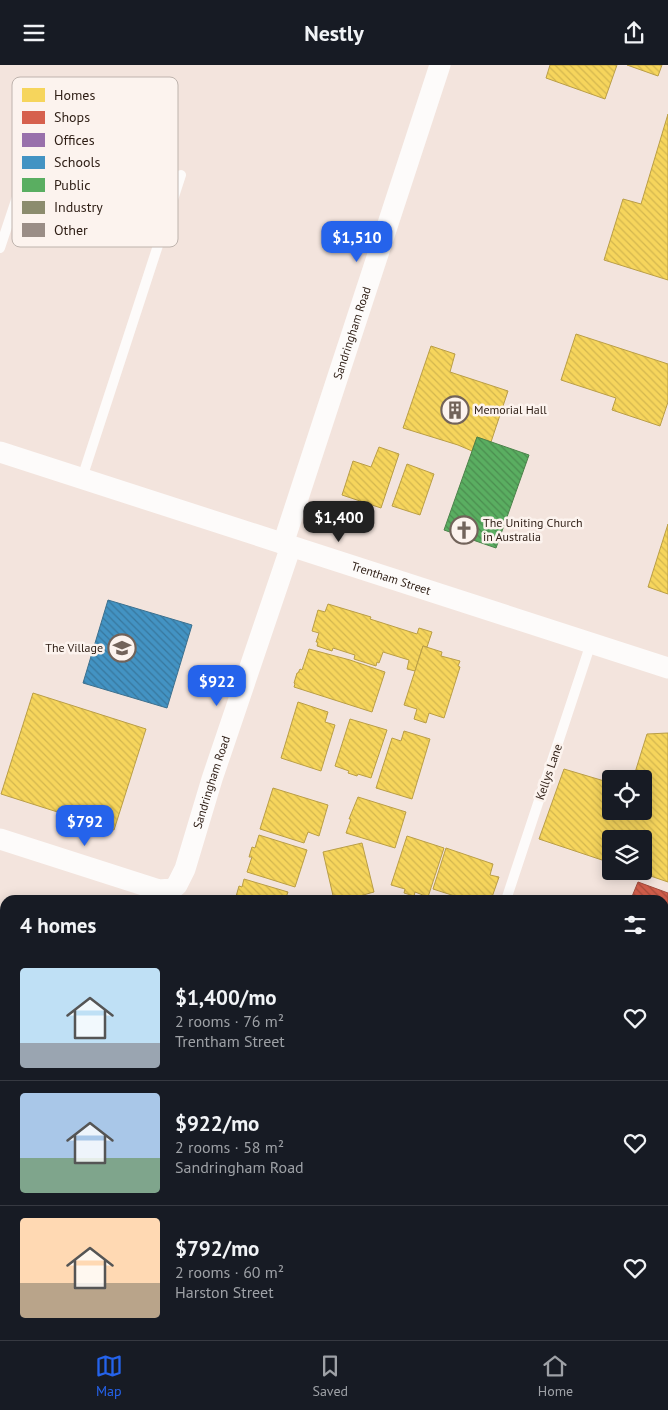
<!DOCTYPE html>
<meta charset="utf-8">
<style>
:root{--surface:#171b24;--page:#242831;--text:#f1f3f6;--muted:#9ea1a6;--line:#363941;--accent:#2563eb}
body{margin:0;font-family:"PT Sans",sans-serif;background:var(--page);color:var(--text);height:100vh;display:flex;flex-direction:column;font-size:19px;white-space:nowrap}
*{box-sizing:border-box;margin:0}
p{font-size:16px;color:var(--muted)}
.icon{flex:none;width:28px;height:28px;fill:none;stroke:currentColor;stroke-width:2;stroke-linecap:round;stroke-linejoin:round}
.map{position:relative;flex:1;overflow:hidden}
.panel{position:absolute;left:0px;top:830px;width:669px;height:445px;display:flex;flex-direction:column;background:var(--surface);border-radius:15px 15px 0 0;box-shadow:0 2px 12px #0003}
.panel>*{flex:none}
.controls{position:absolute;left:602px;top:705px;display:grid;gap:10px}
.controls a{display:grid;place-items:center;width:50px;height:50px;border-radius:5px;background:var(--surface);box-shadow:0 2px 12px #0003;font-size:25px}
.price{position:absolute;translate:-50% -42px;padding:0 11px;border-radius:10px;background:var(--accent);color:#fff;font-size:16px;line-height:32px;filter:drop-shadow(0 1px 2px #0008)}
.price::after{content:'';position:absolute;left:50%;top:30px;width:15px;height:11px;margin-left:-8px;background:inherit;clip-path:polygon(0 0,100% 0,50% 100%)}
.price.active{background:#222;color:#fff}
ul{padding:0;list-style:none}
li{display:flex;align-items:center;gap:15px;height:125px;padding:0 20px}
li+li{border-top:1px solid var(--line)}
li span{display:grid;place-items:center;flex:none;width:140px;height:100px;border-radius:5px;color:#555}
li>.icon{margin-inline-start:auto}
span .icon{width:60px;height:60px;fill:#fffc;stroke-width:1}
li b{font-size:21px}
h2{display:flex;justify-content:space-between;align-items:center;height:60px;padding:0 20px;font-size:21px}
header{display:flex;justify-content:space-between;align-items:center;height:65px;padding:0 20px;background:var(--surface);font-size:22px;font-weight:700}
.menu{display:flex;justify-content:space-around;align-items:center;height:70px;border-top:1px solid var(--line);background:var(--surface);font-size:14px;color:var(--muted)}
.menu a{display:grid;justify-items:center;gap:2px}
.menu .active{color:var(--accent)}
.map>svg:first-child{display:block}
</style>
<header><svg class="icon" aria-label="menu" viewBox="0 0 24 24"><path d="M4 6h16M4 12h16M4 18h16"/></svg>Nestly<svg class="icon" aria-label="share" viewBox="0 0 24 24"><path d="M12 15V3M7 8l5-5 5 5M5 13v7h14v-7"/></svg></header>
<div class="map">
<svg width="668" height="1275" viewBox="0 0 668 1275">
<defs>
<pattern id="homes-back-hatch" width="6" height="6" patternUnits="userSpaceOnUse" patternTransform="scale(1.25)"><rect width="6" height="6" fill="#f6d55c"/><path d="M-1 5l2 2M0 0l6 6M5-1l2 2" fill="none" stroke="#d3b64f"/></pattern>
<pattern id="shops-back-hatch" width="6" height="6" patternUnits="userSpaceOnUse" patternTransform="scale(1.25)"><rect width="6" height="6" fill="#d6604d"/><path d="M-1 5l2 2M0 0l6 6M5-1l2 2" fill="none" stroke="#ae4f3f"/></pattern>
<pattern id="offices-back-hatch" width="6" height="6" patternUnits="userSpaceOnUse" patternTransform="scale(1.25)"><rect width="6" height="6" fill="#9970ab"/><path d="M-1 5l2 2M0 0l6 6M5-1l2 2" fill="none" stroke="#7d5b8a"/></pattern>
<pattern id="schools-back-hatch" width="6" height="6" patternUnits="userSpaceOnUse" patternTransform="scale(1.25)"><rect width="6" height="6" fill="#4393c3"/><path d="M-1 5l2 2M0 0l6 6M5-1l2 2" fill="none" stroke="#38779d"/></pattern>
<pattern id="public-back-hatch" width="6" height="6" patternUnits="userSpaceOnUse" patternTransform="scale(1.25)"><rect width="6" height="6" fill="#5aae61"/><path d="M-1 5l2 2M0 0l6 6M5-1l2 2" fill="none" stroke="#4b8d4f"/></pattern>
<pattern id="industry-back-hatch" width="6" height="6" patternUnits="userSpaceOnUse" patternTransform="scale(1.25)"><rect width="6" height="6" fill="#8c8c6e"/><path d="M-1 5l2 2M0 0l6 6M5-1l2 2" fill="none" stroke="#737259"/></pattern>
<pattern id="building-back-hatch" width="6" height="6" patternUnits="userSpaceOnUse" patternTransform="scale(1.25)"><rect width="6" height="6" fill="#9a8d86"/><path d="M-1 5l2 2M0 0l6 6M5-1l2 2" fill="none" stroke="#7e736c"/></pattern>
</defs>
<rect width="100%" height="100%" fill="#f3e4dd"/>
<g fill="url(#homes-back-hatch)" stroke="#ba9e46">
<path d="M 550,0 L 617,0 L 605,34 L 546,13 Z"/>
<path d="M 627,0 L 662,0 L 658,11 Z"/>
<path d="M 668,49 L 668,215 L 604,195 L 623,134 L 641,139 Z"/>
<path d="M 576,269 L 668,299 L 668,337 L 660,361 L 612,345 L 616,333 L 561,315 Z"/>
<path d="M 431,281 L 455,289 L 450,307 L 508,326 L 491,377 L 477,372 L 472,386 L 458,380 L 403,363 Z"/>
<path d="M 379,382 L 399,389 L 381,443 L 342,430 L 353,396 L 371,402 Z"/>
<path d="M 407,399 L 434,409 L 420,450 L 392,441 Z"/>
<path d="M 668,459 L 668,529 L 648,522 Z"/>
<path d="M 328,539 L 371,552 L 370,554 L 417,569 L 419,563 L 432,567 L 427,582 L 423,581 L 415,606 L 407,604 L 409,595 L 383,587 L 379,598 L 377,597 L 376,601 L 354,594 L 355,590 L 333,583 L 332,586 L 317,581 L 318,577 L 316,577 L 319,568 L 312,566 L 318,545 L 325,547 Z"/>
<path d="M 423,581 L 442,587 L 441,591 L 460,596 L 458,601 L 460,602 L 444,653 L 429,648 L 426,658 L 414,654 L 417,644 L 404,640 Z"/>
<path d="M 309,584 L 350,595 L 385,607 L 372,647 L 294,622 L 295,619 L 294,618 L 297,608 L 298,608 L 300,604 L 302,605 Z"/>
<path d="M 33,628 L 146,664 L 114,765 L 1,729 Z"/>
<path d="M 298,637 L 328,647 L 325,657 L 335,660 L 321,706 L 281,693 Z"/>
<path d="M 350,654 L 387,665 L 371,713 L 358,709 L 357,711 L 348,708 L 349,706 L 335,701 Z"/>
<path d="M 404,666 L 430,674 L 412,734 L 376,723 L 392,673 L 401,676 Z"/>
<path d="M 668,668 L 668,817 L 636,806 L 644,806 L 644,774 L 611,774 L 611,798 L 539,774 L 564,704 L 611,718 L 611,746 L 644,746 L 644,714 L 633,714 L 647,669 Z"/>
<path d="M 273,723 L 328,740 L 319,771 L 308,767 L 304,778 L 260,764 Z"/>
<path d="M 358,732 L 406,747 L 395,783 L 346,768 L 351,754 L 349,754 Z"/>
<path d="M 259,770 L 307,785 L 295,822 L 247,807 L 252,792 L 249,792 L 252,782 L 255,783 Z"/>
<path d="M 407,771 L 444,783 L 428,832 L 415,827 L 414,831 L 404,828 L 405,824 L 391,820 Z"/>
<path d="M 362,778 L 374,827 L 349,834 L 349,832 L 334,835 L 323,787 Z"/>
<path d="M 446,783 L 493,799 L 490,810 L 499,812 L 491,835 L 467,835 L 433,824 Z"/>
<path d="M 244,814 L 288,827 L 285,835 L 235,835 L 239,821 L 242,822 Z"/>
</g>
<g fill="url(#shops-back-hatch)" stroke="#a34c3c">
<path d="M 638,817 L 668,828 L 668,848 L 664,846 L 664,835 L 631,834 Z"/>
<path d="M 664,962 L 668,963 L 668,1002 L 664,1000 Z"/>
<path d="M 0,1185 L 5,1187 L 5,1215 L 0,1218 Z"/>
<path d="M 5,1215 L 5,1261 L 0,1264 L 0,1218 Z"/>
<path d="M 5,1261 L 5,1270 L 25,1270 L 17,1275 L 0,1275 L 0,1264 Z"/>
<path d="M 86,1270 L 123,1270 L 126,1275 L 77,1275 Z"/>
<path d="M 214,1270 L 296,1270 L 299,1275 L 217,1275 Z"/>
<path d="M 419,1270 L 492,1270 L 508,1275 L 421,1275 Z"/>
</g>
<g fill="url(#offices-back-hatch)" stroke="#79577e">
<path d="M 665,1029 L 668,1030 L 668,1168 L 664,1173 Z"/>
<path d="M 25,1270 L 86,1270 L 77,1275 L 17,1275 Z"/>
</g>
<path fill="url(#schools-back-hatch)" stroke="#3c708e" d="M 108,535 L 192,560 L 167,643 L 83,618 Z"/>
<g fill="url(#public-back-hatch)" stroke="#4c824a">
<path d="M 477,372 L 529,390 L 496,483 L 444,465 Z"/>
<path d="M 0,1007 L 5,1008 L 5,1033 L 0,1032 Z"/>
</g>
<path fill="url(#industry-back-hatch)" stroke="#706b53" d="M 1,981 L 5,982 L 5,1008 L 0,1007 Z"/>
<path fill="url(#building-back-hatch)" d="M 0,1032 L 5,1033 L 5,1049 L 0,1048 Z"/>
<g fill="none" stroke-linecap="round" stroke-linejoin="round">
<g stroke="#cdc8c5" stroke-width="3" stroke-dasharray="4 2.5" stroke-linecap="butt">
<path d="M 0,904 L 5,906"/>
<path d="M 0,921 L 5,922"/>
<path d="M 0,937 L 5,939"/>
<path d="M 0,948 L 5,949"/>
<path d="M 0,966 L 5,968"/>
</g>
<g stroke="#fdfbfa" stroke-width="10">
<path d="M 0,183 L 26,105"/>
<path d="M 82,413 L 181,110"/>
<path d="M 506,835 L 591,578"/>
<path d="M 368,1275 L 379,1270"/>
</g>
<g stroke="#fdfbfa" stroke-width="21">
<path id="s1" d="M 0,387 L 668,603"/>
<path id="s2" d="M 283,479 L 440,0"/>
<path id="s3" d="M 0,774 L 159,825 L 172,824 L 177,820 L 185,804 L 212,714 L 291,481"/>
<path d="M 168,1270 L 171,1275"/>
</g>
<g stroke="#fdfbfa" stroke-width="28">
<path d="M 0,1075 L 5,1077"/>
<path d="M 0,1136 L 5,1136"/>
<path d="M 664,1250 L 668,1247"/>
<path d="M 604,1270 L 617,1275"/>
<path d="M 655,1270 L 656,1275"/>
</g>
<path stroke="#bab6b4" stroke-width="4" stroke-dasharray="9 9" stroke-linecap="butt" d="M 0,975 L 5,977"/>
</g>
<defs>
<g id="building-ring" transform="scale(1.4375)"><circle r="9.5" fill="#fcf3ee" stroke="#72635a" stroke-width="1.5"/><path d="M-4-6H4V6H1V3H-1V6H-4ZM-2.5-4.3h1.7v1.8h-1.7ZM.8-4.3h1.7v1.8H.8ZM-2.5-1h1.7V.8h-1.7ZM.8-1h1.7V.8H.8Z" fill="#72635a"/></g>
<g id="church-ring" transform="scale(1.4375)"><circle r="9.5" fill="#fcf3ee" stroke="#72635a" stroke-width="1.5"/><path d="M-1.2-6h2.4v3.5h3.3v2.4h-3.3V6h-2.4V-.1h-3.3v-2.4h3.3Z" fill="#72635a"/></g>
<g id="school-ring" transform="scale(1.4375)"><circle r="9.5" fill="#fcf3ee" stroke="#72635a" stroke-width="1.5"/><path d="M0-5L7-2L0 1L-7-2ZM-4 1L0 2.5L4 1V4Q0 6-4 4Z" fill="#72635a"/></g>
</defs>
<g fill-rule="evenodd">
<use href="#building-ring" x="455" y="345"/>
<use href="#church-ring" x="464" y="465"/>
<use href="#school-ring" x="122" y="583"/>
</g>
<g text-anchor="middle" stroke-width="5" stroke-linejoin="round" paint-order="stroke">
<g font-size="12" fill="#2d1d14" stroke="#fcf3ee">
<text dy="4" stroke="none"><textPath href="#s2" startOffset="222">Sandringham Road</textPath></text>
<text dy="4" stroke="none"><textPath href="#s1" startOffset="411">Trentham Street</textPath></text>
<text transform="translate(549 707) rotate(-71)" y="4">Kellys Lane</text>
<text dy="4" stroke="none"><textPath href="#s3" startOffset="295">Sandringham Road</textPath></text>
</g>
<g font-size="12" fill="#2d1d14" stroke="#fcf3ee" text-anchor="start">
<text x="474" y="349">Memorial Hall</text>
<text x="483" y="462">The Uniting Church<tspan x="483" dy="14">in Australia</tspan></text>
<text x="103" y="587" text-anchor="end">The Village</text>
</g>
</g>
<rect x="12" y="12" width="166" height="170" rx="8" fill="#fcf3ee" stroke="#beb3ad" stroke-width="1"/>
<rect x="22" y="23" width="23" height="14" fill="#f6d55c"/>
<rect x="22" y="46" width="23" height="13" fill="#d6604d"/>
<rect x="22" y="68" width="23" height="14" fill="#9970ab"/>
<rect x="22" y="91" width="23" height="13" fill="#4393c3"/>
<rect x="22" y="113" width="23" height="14" fill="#5aae61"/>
<rect x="22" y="136" width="23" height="13" fill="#8c8c6e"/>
<rect x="22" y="158" width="23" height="14" fill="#9a8d86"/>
<g font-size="14" fill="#2d1d14">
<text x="54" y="35">Homes</text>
<text x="54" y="57">Shops</text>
<text x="54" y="80">Offices</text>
<text x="54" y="102">Schools</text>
<text x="54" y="125">Public</text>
<text x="54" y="147">Industry</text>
<text x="54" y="170">Other</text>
</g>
</svg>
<div class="controls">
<a><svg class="icon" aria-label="locate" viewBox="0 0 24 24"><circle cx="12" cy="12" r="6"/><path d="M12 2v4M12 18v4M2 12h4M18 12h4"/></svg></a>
<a><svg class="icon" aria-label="layers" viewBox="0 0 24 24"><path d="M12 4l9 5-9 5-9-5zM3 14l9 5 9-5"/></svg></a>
</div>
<b class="price" style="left:357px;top:198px">$1,510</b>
<b class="price active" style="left:339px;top:478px">$1,400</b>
<b class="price" style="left:217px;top:642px">$922</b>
<b class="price" style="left:85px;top:782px">$792</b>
<section class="panel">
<h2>4 homes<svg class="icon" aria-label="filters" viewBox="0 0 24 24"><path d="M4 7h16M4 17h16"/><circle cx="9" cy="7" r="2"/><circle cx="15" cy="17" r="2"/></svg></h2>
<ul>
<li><span style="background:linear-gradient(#bfe0f5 75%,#9aa5b1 0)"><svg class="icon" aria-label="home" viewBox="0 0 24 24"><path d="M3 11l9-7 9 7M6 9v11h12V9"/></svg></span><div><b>$1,400/mo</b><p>2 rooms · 76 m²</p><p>Trentham Street</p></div><svg class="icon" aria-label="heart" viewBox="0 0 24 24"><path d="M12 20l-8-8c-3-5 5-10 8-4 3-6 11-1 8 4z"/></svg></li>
<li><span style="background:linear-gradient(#a9c7e8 65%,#7fa58c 0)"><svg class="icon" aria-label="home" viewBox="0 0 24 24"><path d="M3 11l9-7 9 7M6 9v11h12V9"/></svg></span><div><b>$922/mo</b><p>2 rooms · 58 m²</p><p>Sandringham Road</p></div><svg class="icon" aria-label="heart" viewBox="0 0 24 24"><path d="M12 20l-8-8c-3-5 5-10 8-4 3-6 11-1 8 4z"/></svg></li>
<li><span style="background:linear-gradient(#ffd9b3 65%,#b9a48a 0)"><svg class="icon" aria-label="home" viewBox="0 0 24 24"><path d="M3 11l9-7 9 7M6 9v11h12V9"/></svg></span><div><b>$792/mo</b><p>2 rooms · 60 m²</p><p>Harston Street</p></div><svg class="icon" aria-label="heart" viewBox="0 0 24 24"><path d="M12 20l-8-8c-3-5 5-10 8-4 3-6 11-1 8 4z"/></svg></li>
</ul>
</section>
</div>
<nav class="menu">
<a class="active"><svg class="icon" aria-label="map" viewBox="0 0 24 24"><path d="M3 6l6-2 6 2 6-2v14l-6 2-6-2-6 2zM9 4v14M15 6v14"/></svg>Map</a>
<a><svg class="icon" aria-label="saved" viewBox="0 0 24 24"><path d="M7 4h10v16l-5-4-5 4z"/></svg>Saved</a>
<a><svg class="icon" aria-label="home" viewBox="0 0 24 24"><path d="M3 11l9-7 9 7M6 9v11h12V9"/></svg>Home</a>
</nav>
